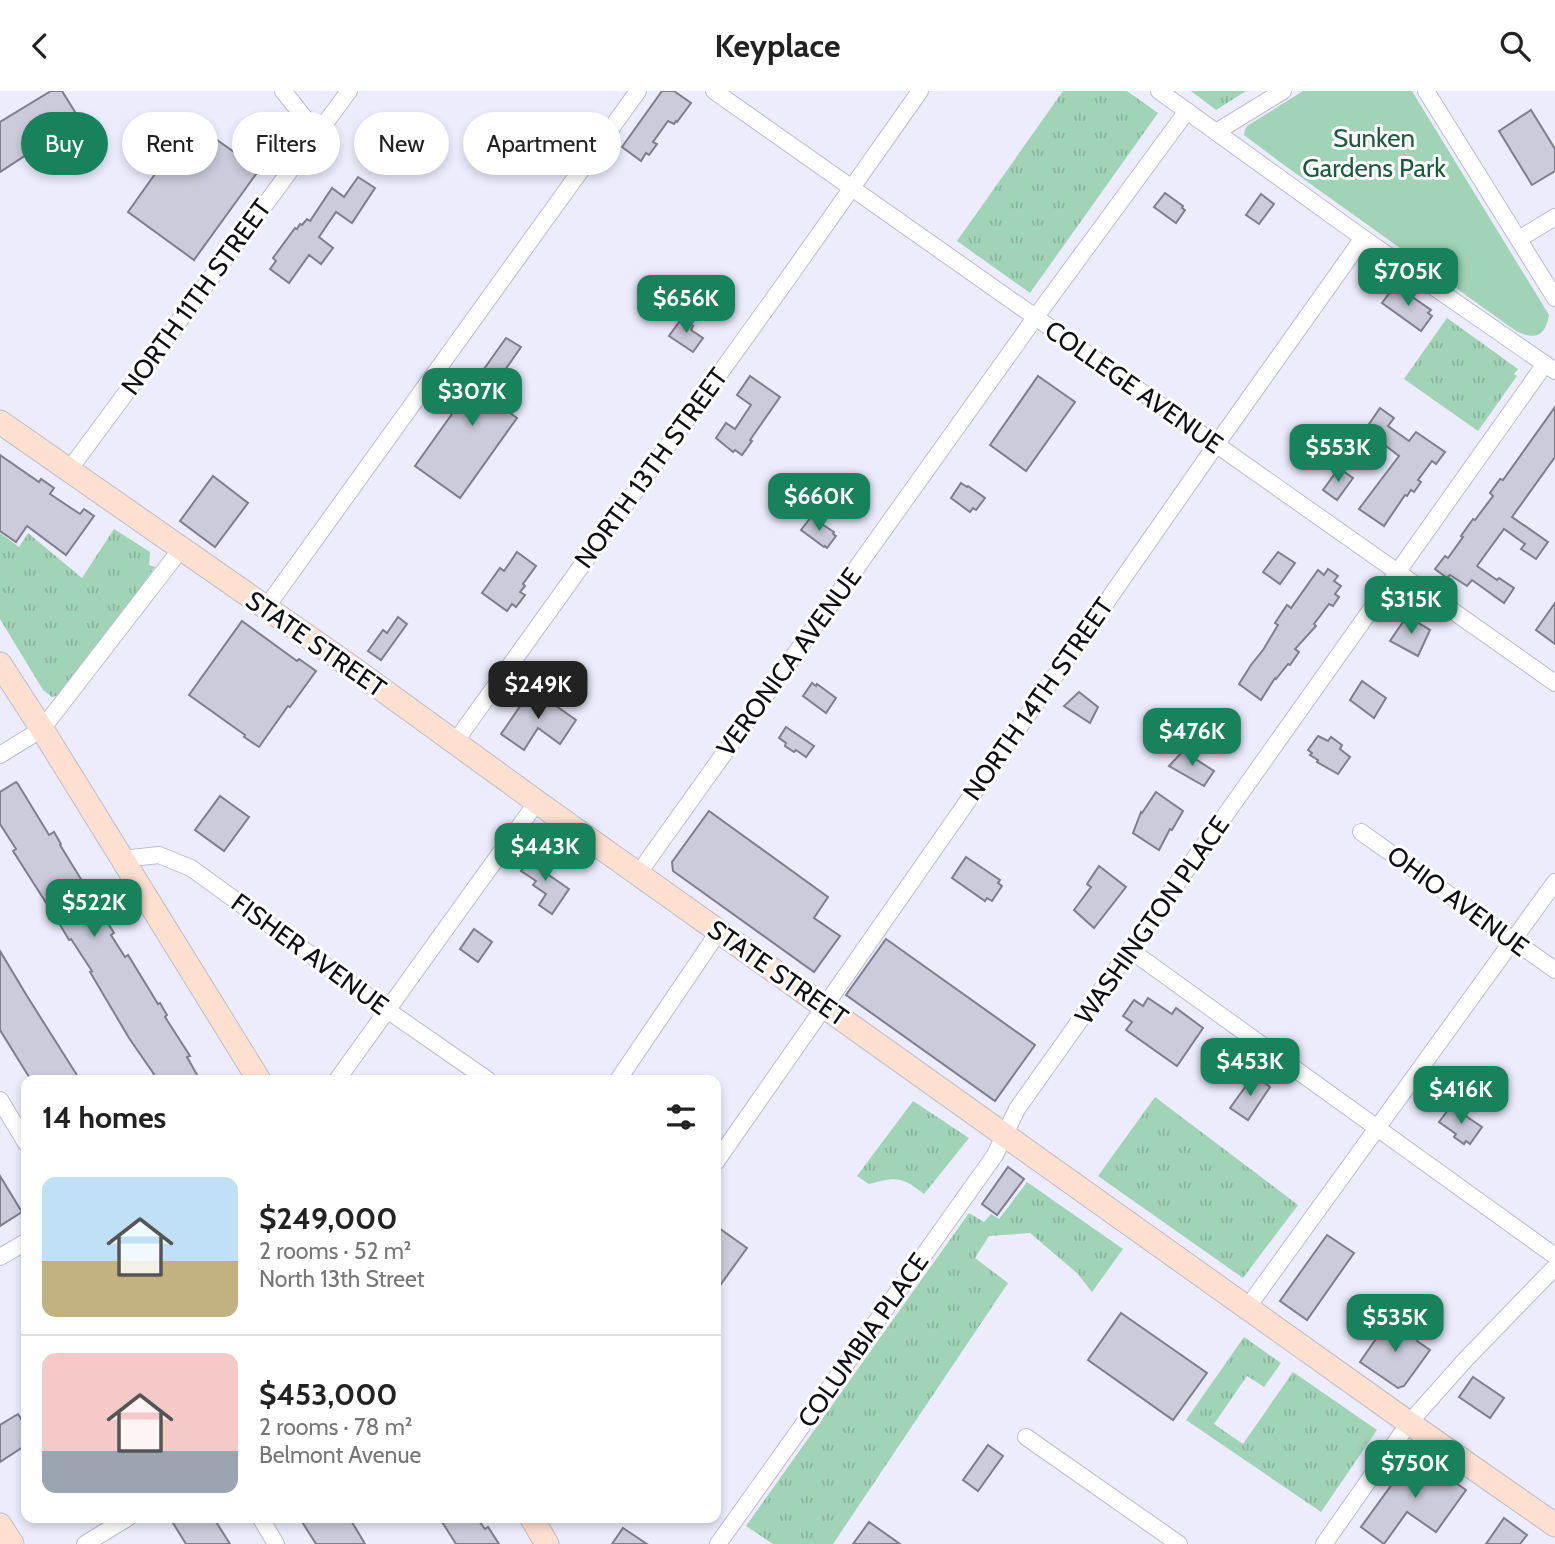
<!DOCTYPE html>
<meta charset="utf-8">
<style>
:root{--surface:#fff;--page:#f6f6f6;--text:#222;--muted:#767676;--line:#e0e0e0;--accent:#18825d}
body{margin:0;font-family:Cabin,sans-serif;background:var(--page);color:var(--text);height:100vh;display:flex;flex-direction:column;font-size:26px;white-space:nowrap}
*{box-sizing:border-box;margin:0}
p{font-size:23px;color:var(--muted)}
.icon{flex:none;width:38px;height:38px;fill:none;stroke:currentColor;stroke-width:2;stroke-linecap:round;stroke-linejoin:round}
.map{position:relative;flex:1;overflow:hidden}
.details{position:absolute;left:21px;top:984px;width:700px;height:448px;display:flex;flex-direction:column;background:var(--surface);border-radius:14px;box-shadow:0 4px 10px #0003}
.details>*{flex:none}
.guide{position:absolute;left:21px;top:21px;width:700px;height:63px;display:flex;gap:14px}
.price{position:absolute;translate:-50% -60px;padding:0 16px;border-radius:14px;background:var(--accent);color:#fff;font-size:23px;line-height:46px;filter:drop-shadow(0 2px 4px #0008)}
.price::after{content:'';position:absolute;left:50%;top:42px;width:21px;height:16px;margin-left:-10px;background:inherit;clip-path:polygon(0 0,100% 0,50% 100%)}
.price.current{background:#222;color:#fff}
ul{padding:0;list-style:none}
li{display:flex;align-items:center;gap:21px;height:175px;padding:0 21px}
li+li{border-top:2px solid var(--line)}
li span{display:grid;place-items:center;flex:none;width:196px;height:140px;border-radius:14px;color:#555}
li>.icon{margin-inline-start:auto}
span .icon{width:84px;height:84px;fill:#fffc;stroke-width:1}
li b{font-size:30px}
h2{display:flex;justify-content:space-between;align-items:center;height:84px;padding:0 21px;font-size:30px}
.tag{padding:0 24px;border-radius:32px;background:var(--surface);box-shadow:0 4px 10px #0003;font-size:24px;line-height:63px}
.tag.current{background:var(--accent);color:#fff}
header{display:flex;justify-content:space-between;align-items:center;height:91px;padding:0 21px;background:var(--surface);font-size:32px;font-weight:800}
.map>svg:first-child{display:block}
</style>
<header><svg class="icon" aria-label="back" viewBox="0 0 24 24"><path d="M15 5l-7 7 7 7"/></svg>Keyplace<svg class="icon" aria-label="search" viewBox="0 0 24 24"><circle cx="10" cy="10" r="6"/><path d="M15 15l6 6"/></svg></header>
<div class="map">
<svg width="1555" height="1453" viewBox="0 0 1555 1453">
<defs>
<pattern id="grass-tufts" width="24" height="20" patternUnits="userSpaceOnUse" patternTransform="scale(1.75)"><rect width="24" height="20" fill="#a1d3b6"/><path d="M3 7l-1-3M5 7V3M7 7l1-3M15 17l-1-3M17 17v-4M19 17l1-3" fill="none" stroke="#89b49c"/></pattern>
</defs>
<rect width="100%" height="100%" fill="#edecfd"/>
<g fill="url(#grass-tufts)">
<path d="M 1063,0 L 1127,0 L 1158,22 L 1030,202 L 957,150 Z"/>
<path d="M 1191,0 L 1246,0 L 1216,19 Z"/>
<path d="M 1447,227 L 1518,278 L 1514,283 L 1517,285 L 1478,340 L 1404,288 Z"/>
<path d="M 114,438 L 150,461 L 149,474 L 155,476 L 63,604 L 52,606 L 43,599 L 0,528 L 0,442 L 19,456 L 28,442 L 82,487 Z"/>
<path d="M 1155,1006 L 1298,1114 L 1243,1187 L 1098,1085 Z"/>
<path d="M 913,1010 L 969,1047 L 924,1103 C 901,1085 896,1086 869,1093 L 857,1085 Z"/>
<path d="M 1027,1091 L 1123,1158 L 1092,1201 L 1077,1182 L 1030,1142 L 989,1145 L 975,1167 L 1008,1192 L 833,1453 L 773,1453 L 746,1435 L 969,1122 L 984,1131 L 991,1123 L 999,1128 Z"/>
<path d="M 1244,1246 L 1281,1272 L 1264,1296 L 1247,1285 L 1214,1333 L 1243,1353 L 1293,1281 L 1377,1339 L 1321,1421 L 1186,1329 Z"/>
</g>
<path fill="#a1d3b6" d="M 1303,0 L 1412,0 L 1549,224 C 1545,246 1535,249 1516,240 L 1284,74 L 1244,44 L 1245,39 L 1247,35 Z"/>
<g fill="#cccbdb" stroke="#7f7e8d" stroke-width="2">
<path d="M 51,0 L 62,0 L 80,29 L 0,81 L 0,31 Z"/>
<path d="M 662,0 L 674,0 L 691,12 L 677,31 L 676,30 L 674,33 L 668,30 L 653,51 L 657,53 L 649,64 L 646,62 L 641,70 L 622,56 Z"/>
<path d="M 1531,19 L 1555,58 L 1555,80 L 1532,94 L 1499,40 Z"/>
<path d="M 192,31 L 259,79 L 194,169 L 128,121 Z"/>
<path d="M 358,86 L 375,97 L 352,132 L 336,121 L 319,146 L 333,157 L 321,173 L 309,164 L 289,192 L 270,178 L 276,170 L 273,167 L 295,137 L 297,138 L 300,133 L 302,134 L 307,128 L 310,130 L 332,97 L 344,106 Z"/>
<path d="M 1165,102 L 1183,115 L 1182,117 L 1185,119 L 1176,132 L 1154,116 Z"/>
<path d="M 1261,103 L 1274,113 L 1259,133 L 1246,124 Z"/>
<path d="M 1398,196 L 1431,219 L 1428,222 L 1432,225 L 1421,240 L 1382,212 L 1393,197 L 1396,199 Z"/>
<path d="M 682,227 L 693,235 L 691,239 L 703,247 L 693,261 L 669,245 Z"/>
<path d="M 506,247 L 521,256 L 505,279 L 509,282 L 504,288 L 507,291 L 493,310 L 517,327 L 460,407 L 415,375 Z"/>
<path d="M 750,285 L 780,306 L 750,349 L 752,350 L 742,364 L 735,359 L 733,361 L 716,347 L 726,332 L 735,338 L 751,314 L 737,304 Z"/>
<path d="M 1038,285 L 1075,311 L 1026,380 L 990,354 Z"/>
<path d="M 1555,316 L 1555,366 L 1512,426 L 1548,451 L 1536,468 L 1521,458 L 1525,453 L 1504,438 L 1477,475 L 1497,489 L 1499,487 L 1514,497 L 1504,512 L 1472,489 L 1467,495 L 1450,484 L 1447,487 L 1435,478 L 1445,465 L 1448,467 L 1463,446 L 1461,445 L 1473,428 L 1475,429 L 1493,405 L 1490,402 L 1500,388 L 1503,389 Z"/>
<path d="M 1380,317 L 1394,327 L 1388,335 L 1409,350 L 1416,341 L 1445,361 L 1436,373 L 1432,370 L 1418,389 L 1421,391 L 1414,401 L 1411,399 L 1407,405 L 1405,404 L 1384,435 L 1359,418 L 1399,365 L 1365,339 Z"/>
<path d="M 0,364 L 39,391 L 41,388 L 54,397 L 50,403 L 80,423 L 84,418 L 94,425 L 66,464 L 27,435 L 16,451 L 0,440 Z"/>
<path d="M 1339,377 L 1353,387 L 1337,409 L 1323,399 Z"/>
<path d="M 213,385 L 248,412 L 215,456 L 180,430 Z"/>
<path d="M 961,392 L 967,396 L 968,395 L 985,407 L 976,419 L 973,417 L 970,421 L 951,407 Z"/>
<path d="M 811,426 L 834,441 L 833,443 L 836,445 L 827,457 L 825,455 L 824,456 L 801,439 Z"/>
<path d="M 517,461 L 536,475 L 523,493 L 525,495 L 520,501 L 525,504 L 516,516 L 512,513 L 507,520 L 482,502 L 500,477 L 504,480 Z"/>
<path d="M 1278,461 L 1295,472 L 1280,493 L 1263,481 Z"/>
<path d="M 1328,478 L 1338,485 L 1334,490 L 1341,495 L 1335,503 L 1339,506 L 1333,515 L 1329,513 L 1314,533 L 1316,535 L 1295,558 L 1299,561 L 1290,574 L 1288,573 L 1276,588 L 1275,587 L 1261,609 L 1239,593 L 1251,574 L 1263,559 L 1278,534 L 1275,532 L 1287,514 L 1291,517 L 1318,479 L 1324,484 Z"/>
<path d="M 1555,512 L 1555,553 L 1536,539 Z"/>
<path d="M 1407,525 L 1430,539 L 1418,565 L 1390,550 Z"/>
<path d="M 398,526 L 407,533 L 381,569 L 368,560 L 383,539 L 387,542 Z"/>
<path d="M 242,530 L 297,570 L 299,568 L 316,580 L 290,616 L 288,615 L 259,656 L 244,646 L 245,644 L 189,604 Z"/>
<path d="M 1362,590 L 1386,607 L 1374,627 L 1350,609 Z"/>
<path d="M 812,592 L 816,595 L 817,593 L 836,607 L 826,622 L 803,605 Z"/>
<path d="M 532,598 L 576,629 L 560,653 L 538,637 L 524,659 L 501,643 Z"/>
<path d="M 1079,601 L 1098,616 L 1090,632 L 1064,615 Z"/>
<path d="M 786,636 L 814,655 L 806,666 L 796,659 L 794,661 L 785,655 L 786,652 L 779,647 Z"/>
<path d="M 1318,645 L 1328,650 L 1331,646 L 1342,654 L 1340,658 L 1350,666 L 1338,683 L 1317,671 L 1318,669 L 1310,664 L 1312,662 L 1308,659 Z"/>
<path d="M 1183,660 L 1214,680 L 1204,695 L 1169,675 Z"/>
<path d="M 16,691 L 18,693 L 49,744 L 54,741 L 61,753 L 60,754 L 114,842 L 111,844 L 125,866 L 128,864 L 158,913 L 160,912 L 167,924 L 165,926 L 190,965 L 187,966 L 200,989 L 158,989 L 129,947 L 90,881 L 92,880 L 71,848 L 69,849 L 59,832 L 13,760 L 16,758 L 0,733 L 0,701 Z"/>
<path d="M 1156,701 L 1183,720 L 1172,739 L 1170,738 L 1159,759 L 1133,742 L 1141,721 L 1142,722 Z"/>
<path d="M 220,705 L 249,726 L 224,760 L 195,739 Z"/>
<path d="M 709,720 L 828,806 L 814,827 L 840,845 L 814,881 L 673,780 L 672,771 Z"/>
<path d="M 535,761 L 550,771 L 543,780 L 569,798 L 552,823 L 539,814 L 546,803 L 533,794 L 536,790 L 521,780 Z"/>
<path d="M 966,766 L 1000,789 L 998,792 L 1002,795 L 992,810 L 987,807 L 985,810 L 952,787 Z"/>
<path d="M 1099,775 L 1126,796 L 1094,837 L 1074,819 L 1091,796 L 1087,793 Z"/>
<path d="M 474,838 L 492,851 L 478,871 L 460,858 Z"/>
<path d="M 886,848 L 1035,954 L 995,1010 L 846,904 Z"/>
<path d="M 0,860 L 27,905 L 80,989 L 31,989 L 26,981 L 0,939 Z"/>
<path d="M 1148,907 L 1172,923 L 1176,917 L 1203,937 L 1177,975 L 1126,939 L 1132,931 L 1123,925 L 1134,909 L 1143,915 Z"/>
<path d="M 1254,984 L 1270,996 L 1248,1029 L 1230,1017 Z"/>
<path d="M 1451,1015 L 1482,1036 L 1470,1053 L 1466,1050 L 1464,1053 L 1454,1046 L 1456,1043 L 1439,1031 Z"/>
<path d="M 1008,1076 L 1024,1088 L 997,1124 L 982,1113 Z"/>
<path d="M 0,1085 L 22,1121 L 0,1135 Z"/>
<path d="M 716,1135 L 747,1157 L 716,1200 Z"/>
<path d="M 1327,1144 L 1354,1162 L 1307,1229 L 1280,1210 Z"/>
<path d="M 1121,1222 L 1207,1282 L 1173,1329 L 1088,1269 Z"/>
<path d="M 1391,1226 L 1420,1246 L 1417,1250 L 1430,1259 L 1404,1295 L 1398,1297 L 1360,1271 Z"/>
<path d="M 1473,1286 L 1504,1307 L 1490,1327 L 1459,1306 Z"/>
<path d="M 18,1323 L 26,1336 L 26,1354 L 0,1371 L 0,1334 Z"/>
<path d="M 988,1354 L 1003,1365 L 978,1400 L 963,1389 Z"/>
<path d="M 1414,1363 L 1466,1399 L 1436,1441 L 1407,1421 L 1384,1453 L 1361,1436 Z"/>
<path d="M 182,1426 L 213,1426 L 230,1453 L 186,1453 L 173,1432 Z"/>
<path d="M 299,1426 L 349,1426 L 365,1453 L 316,1453 Z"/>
<path d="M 439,1426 L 476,1426 L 485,1438 L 488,1436 L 499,1453 L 456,1453 Z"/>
<path d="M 1504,1427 L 1527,1444 L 1520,1453 L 1486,1453 Z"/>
<path d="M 869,1431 L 900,1453 L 853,1453 Z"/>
<path d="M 623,1437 L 647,1453 L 612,1453 Z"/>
</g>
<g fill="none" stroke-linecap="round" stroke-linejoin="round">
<g stroke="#bdbbcc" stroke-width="18">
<g id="street">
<path d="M 283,0 L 317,42"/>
<path d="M 714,0 L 1555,592"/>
<path d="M 1159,0 L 1363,147 L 1555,280"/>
<path d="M 1426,0 L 1555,207"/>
<path d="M 1216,41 L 1283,0"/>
<path d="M 1519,148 L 1555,126"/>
<path d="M 69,379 L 349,0"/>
<path d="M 265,518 L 638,0"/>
<path d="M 455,651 L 789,186 L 920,0"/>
<path d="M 0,664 L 42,638 L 181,458"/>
<path d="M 1361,741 L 1555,879"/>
<path d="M 122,768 L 159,764 L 191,777 L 387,919 L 488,989"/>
<path d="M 638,783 L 1035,227 L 1187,20"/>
<path d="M 1130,859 L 1555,1165"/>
<path d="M 337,989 L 537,711"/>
<path d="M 618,989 L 719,840"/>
<path d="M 0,1009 L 26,1052"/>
<path d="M 716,1071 L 1216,354 L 1363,147"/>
<path d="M 0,1166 L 26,1151"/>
<path d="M 1247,1217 L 1555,791"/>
<path d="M 1026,1346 L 1179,1453"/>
<path d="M 260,1426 L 276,1453"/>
<path d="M 85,1453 L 129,1426"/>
<path d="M 718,1453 L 995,1064 L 1017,1018 L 1545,273"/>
<path d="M 1324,1453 L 1409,1332 L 1466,1268 L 1555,1176"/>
</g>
</g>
<g stroke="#bdbbcc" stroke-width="25">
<g id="secondary">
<path d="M 0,331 L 347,573 L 537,711 L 1409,1332 L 1555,1434"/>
<path d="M 0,573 L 42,638 L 259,989"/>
<path d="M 531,1426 L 547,1453"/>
<path d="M 0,1434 L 12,1453"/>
</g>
</g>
<use href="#street" stroke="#fff" stroke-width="16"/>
<use href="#secondary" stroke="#fde0d0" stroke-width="23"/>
</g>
<g text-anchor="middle" stroke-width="6" stroke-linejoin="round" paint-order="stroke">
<g font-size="26" fill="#1e5a3d" stroke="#fff">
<text x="1374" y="56">Sunken<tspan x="1374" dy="30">Gardens Park</tspan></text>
</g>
<g font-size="26" fill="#0f0e14" stroke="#fff">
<text transform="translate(196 206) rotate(-54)" y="9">NORTH 11TH STREET</text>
<text transform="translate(1134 296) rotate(35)" y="9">COLLEGE AVENUE</text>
<text transform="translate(651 377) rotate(-54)" y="9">NORTH 13TH STREET</text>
<text transform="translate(316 553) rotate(35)" y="9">STATE STREET</text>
<text transform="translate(789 571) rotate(-54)" y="9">VERONICA AVENUE</text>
<text transform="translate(1038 608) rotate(-55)" y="9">NORTH 14TH STREET</text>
<text transform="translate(1458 810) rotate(36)" y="9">OHIO AVENUE</text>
<text transform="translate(1152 829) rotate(-55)" y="9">WASHINGTON PLACE</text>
<text transform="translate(310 863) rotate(36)" y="9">FISHER AVENUE</text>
<text transform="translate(778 882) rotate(35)" y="9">STATE STREET</text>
<text transform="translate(863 1249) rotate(-55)" y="9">COLUMBIA PLACE</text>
</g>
</g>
</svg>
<b class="price" style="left:1408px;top:217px">$705K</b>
<b class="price" style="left:686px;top:244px">$656K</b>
<b class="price" style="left:472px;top:337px">$307K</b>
<b class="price" style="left:1338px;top:393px">$553K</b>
<b class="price" style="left:819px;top:442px">$660K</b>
<b class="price" style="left:1411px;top:545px">$315K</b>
<b class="price current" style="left:538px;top:630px">$249K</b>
<b class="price" style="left:1192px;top:677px">$476K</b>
<b class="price" style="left:545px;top:792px">$443K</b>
<b class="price" style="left:94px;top:848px">$522K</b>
<b class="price" style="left:1250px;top:1007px">$453K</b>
<b class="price" style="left:1461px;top:1035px">$416K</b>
<b class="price" style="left:1395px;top:1263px">$535K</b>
<b class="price" style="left:1415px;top:1409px">$750K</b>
<div class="guide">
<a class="tag current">Buy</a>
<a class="tag">Rent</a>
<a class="tag">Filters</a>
<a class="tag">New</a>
<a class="tag">Apartment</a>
</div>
<section class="details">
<h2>14 homes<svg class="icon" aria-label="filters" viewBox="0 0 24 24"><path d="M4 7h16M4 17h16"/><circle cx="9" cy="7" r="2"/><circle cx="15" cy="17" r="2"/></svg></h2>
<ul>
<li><span style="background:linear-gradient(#bfe0f5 60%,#c2b280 0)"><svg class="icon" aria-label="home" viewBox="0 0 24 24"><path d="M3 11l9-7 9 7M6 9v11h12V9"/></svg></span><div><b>$249,000</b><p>2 rooms · 52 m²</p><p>North 13th Street</p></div></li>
<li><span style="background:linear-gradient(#f6c9c9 70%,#9aa5b1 0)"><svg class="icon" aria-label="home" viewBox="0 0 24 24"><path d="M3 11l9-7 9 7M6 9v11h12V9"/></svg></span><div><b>$453,000</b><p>2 rooms · 78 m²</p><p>Belmont Avenue</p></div></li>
</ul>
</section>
</div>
